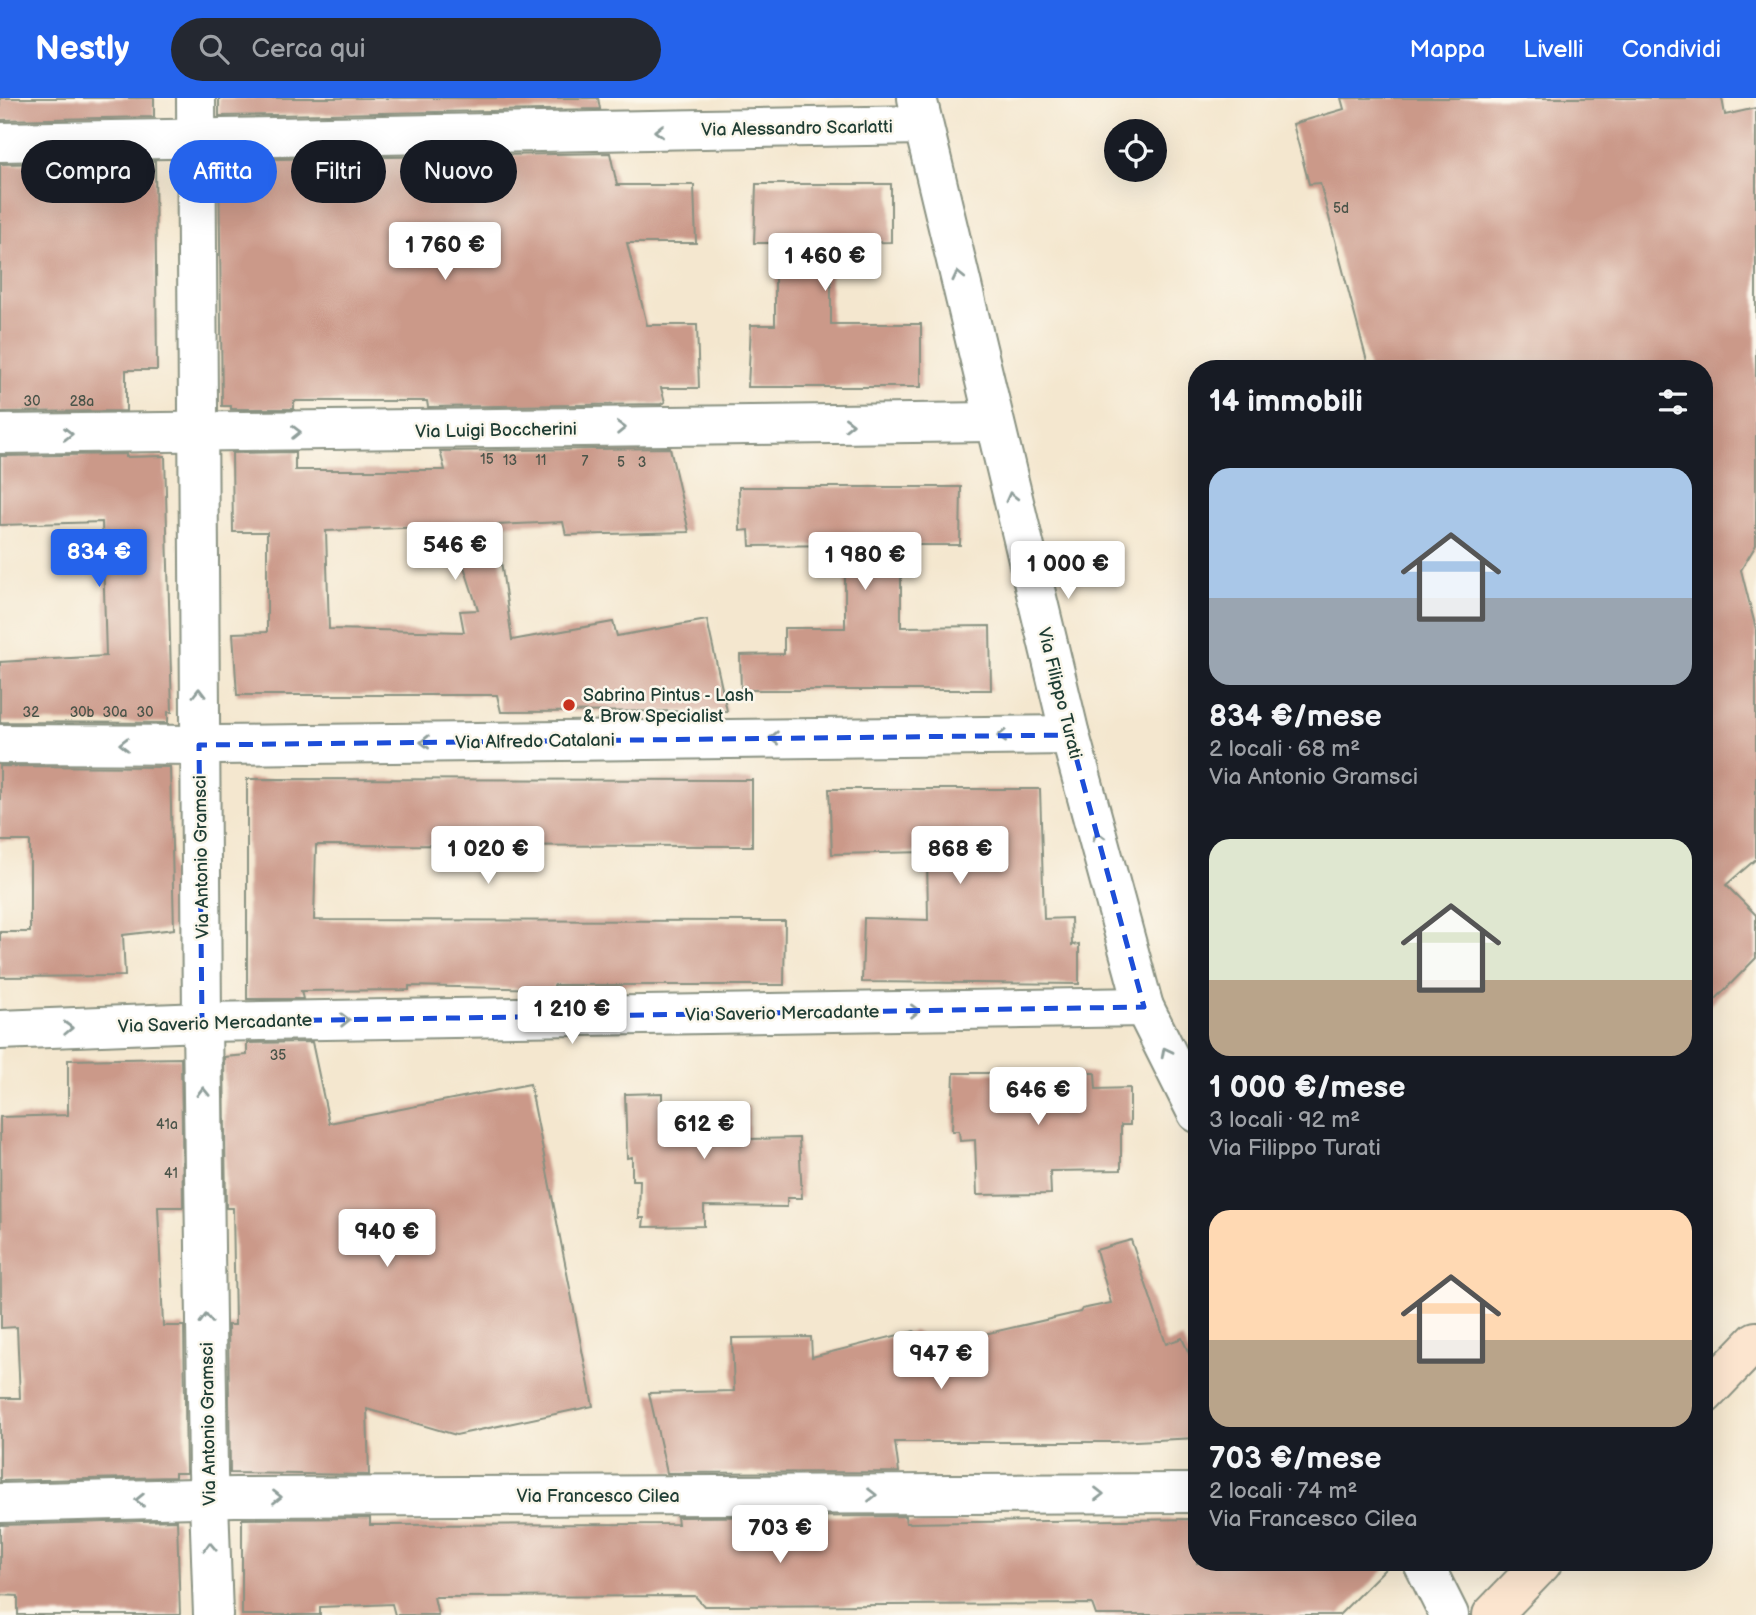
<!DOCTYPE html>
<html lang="it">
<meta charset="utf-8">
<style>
:root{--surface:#171b24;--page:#242831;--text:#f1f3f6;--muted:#9ea1a6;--accent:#2563eb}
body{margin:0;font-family:"Balsamiq Sans",sans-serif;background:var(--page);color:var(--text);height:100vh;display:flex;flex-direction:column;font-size:26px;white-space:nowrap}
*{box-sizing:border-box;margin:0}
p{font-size:23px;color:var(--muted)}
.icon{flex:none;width:38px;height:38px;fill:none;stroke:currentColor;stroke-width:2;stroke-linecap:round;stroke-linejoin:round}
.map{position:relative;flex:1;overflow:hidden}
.details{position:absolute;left:1188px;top:262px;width:525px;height:1211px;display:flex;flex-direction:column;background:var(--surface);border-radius:28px;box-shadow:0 7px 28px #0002}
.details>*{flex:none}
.hud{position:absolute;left:21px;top:42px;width:665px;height:63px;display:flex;gap:14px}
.controls{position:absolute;left:1104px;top:21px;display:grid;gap:14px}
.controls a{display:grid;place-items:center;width:63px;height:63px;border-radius:50%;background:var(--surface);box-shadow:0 7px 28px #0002;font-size:35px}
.price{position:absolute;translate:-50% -60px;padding:0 16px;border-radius:7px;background:#fff;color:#222;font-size:23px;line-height:46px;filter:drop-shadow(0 2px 4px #0008)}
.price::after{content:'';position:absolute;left:50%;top:42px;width:21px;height:16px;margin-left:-10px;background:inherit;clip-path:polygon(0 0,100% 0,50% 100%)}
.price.current{background:var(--accent);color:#fff}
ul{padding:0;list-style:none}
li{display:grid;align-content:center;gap:14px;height:371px;padding:0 21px}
li span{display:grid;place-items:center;height:217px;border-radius:21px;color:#555}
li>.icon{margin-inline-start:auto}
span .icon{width:126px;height:126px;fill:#fffc;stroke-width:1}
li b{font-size:30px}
h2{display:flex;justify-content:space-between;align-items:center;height:84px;padding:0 21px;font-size:30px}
.tag{padding:0 24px;border-radius:32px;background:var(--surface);box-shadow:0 7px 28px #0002;font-size:24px;line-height:63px}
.tag.current{background:var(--accent);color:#fff}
header{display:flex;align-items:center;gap:42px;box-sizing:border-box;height:98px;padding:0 35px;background:var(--accent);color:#fff}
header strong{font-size:33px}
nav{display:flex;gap:38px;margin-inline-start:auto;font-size:24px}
.search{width:490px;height:63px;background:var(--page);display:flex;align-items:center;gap:18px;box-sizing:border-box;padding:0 24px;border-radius:38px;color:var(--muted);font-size:26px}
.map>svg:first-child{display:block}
</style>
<header>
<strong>Nestly</strong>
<div class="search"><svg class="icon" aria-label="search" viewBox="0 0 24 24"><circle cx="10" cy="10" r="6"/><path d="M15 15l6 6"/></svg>Cerca qui</div>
<nav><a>Mappa</a><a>Livelli</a><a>Condividi</a></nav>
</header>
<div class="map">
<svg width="1756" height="1517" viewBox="0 0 1756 1517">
<rect width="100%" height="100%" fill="#fbf7ec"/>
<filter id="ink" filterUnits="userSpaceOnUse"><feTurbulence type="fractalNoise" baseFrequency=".0143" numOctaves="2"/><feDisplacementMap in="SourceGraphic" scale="14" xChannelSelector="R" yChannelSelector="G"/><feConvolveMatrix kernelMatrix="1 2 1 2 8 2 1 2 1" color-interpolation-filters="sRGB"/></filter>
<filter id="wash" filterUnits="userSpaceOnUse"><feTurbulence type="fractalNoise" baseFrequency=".00686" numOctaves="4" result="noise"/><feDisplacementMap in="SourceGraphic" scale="28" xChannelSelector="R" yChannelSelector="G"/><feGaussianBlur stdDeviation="1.57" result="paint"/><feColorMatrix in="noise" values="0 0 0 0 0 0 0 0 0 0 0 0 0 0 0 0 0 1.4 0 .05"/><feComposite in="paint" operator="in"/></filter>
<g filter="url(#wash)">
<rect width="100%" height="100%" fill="#f4e7cf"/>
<g id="blocks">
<g fill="#cb9989" fill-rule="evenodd">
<path d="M 0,0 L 154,0 L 154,19 L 0,22 Z"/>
<path d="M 219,0 L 598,0 L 600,11 L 219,18 Z"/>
<path d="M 1341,0 L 1722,0 L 1725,17 L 1756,10 L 1756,447 L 1741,472 L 1756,531 L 1756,761 L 1726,787 L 1756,817 L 1756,860 L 1704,913 L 1704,271 L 1369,271 L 1320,85 L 1309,86 L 1293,26 L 1344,11 Z"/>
<path d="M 610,55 L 617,87 L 694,87 L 696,145 L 627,145 L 647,227 L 697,227 L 699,290 L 661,290 L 665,304 L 661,306 L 428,309 L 427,303 L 294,303 L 294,311 L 231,311 L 231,308 L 222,308 L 219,62 Z"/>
<path d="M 155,63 L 157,272 L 126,272 L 126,313 L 0,314 L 0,66 Z"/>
<path d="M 756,86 L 891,86 L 891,144 L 831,145 L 831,226 L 921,226 L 921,289 L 748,289 L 751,227 L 775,227 L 775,145 L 754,145 Z"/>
<path d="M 670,350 L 689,434 L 566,437 L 563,424 L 496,427 L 512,542 L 613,524 L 617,538 L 707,522 L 727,613 L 501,614 L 497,597 L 237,597 L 233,535 L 267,534 L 267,434 L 233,434 L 232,355 L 295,354 L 295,372 L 445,372 L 440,353 ZM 451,428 L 478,512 L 460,513 L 464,534 L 329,531 L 326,433 Z"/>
<path d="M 126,356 L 126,359 L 165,358 L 172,614 L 168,614 L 168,625 L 0,624 L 0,564 L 106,558 L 102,424 L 0,427 L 0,358 Z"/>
<path d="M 739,389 L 961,389 L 960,447 L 907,447 L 908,460 L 901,459 L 901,529 L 990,528 L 991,592 L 741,592 L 740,557 L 784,556 L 784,530 L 845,530 L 845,447 L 750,448 L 749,432 L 740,433 Z"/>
<path d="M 0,668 L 170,669 L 174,831 L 123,837 L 125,878 L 0,879 L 0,834 L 30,834 L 30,743 L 0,743 Z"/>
<path d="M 247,681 L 752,682 L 752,748 L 316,747 L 314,822 L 785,823 L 784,887 L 554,887 L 554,891 L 409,888 L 409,892 L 301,893 L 303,901 L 247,901 Z"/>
<path d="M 829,691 L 1040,691 L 1044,821 L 1071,820 L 1072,847 L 1079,846 L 1079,886 L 862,884 L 864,820 L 928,822 L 927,754 L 832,756 Z"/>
<path d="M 312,944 L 329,1025 L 530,986 L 593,1308 L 456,1337 L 367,1311 L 369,1377 L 230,1375 L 228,1227 L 235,1227 L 233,1110 L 226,1110 L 224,959 L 247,957 L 247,945 Z"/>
<path d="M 181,960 L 183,1109 L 158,1109 L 163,1228 L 184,1228 L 186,1375 L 175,1375 L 175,1379 L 0,1383 L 0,1300 L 20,1300 L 17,1229 L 1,1230 L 0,1019 L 68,1017 L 68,962 Z"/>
<path d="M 954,975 L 1095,975 L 1096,991 L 1130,990 L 1130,1027 L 1121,1027 L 1121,1072 L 1050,1073 L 1051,1096 L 977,1097 L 975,1042 L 960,1043 L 959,1033 L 952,1033 Z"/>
<path d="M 662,995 L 662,1008 L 749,1008 L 749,1041 L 799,1040 L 802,1100 L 787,1100 L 787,1109 L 704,1108 L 704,1128 L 643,1129 L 644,1120 L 639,1120 L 640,1082 L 632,1082 L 632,1059 L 627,1060 L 625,996 Z"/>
<path d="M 1131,1142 L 1166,1246 L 1182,1240 L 1197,1273 L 1197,1340 L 1114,1344 L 895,1344 L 899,1374 L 667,1375 L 649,1295 L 734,1293 L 732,1240 L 811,1239 L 812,1259 L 914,1233 L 937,1247 L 1080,1214 L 1082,1211 L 1111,1205 L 1096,1152 Z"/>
<path d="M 905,1418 L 906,1425 L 1197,1421 L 1197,1465 L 1391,1465 L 1339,1517 L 1096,1517 L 1092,1506 L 704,1508 L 695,1498 L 434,1499 L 438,1517 L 395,1517 L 392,1506 L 320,1509 L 320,1517 L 242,1517 L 242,1421 L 370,1420 L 370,1427 L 678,1426 L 677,1419 Z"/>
<path d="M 177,1422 L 180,1517 L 18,1517 L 18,1498 L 0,1497 L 0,1427 Z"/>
</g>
</g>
</g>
<g filter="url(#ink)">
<use href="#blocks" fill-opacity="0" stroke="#8a9282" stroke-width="2"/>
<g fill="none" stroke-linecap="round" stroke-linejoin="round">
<g stroke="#8a9282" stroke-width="42">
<g id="minor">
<path d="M 196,0 L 202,924 L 208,1374 L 213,1517"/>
<path d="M 0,44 L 923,27"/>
<path d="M 0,336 L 992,324"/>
<path d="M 0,646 L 218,647 L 1070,637"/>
<path d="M 0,932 L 202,924 L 1144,909"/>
<path d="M 0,1405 L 235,1399 L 1197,1395"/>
</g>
</g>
<g stroke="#8a9282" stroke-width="42">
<g id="tertiary">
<path d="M 917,0 L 1070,637 L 1144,909 L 1197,1015"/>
<path d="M 1423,1465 L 1449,1517"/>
</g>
</g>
<g stroke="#8a9282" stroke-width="42">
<g id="secondary">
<path d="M 1704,1297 L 1756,1243"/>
<path d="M 1492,1517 L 1542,1465"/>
</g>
</g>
<use href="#minor" stroke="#fff" stroke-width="38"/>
<use href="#tertiary" stroke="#fff" stroke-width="38"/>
<use href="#secondary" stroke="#fce5cf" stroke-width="38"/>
</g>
<defs><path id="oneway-chevron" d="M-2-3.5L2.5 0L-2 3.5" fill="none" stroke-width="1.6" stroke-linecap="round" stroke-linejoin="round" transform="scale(1.75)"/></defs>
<g stroke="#8f9e9a">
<use href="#oneway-chevron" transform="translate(659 33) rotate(179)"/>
<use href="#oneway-chevron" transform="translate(958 178) rotate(-103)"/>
<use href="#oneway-chevron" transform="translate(849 326) rotate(-1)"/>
<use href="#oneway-chevron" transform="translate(621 330) rotate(-1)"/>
<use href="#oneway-chevron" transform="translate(296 334) rotate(-1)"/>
<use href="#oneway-chevron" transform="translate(68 336)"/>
<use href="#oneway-chevron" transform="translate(1011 399) rotate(-104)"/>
<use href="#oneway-chevron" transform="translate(199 595) rotate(-90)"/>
<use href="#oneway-chevron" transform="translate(1002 638) rotate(179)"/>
<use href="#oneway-chevron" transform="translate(774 640) rotate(179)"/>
<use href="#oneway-chevron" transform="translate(425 644) rotate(179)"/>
<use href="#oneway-chevron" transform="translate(124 646) rotate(-180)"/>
<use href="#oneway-chevron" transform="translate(1098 738) rotate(-105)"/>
<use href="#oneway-chevron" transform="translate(915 913) rotate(-1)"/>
<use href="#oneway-chevron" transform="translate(345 922) rotate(-1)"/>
<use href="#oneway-chevron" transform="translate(68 930) rotate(-2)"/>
<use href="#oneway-chevron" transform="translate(1166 954) rotate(-117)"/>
<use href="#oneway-chevron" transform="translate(203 994) rotate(-91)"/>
<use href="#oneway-chevron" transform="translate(206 1221) rotate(-91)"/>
<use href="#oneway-chevron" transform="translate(1099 1396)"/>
<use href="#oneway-chevron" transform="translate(872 1397)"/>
<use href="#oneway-chevron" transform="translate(277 1399)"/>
<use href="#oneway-chevron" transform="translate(140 1402) rotate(179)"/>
<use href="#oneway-chevron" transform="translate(210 1449) rotate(-92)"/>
</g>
</g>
<path fill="none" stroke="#1d4ed8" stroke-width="5" stroke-dasharray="14 9" stroke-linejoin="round" d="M 1070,637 L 1144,909 L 202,924 L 199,647 Z"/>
<circle fill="#c8321e" stroke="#fbf7ec" stroke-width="2.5" cx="569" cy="607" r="7"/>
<g text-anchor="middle" stroke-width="5" stroke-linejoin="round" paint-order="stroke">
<g font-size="14" fill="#4a5449">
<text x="1341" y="115">5d</text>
<text x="32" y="308">30</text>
<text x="82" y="308">28a</text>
<text x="487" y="366">15</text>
<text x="510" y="367">13</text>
<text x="541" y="367">11</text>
<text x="585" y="368">7</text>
<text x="621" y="369">5</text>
<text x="642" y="369">3</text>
<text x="31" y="619">32</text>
<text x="82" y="619">30b</text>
<text x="115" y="619">30a</text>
<text x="145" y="619">30</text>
<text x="278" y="962">35</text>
<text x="167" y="1031">41a</text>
<text x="171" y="1080">41</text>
</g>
<g font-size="18" fill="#1f3d34" stroke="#fbf7ec">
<text transform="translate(797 30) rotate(-1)" y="6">Via Alessandro Scarlatti</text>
<text transform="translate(496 332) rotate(-1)" y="6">Via Luigi Boccherini</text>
<text transform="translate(1060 595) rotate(76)" y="6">Via Filippo Turati</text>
<text transform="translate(535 643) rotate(-1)" y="6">Via Alfredo Catalani</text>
<text transform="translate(201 759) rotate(-91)" y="6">Via Antonio Gramsci</text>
<text transform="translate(782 915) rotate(-1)" y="6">Via Saverio Mercadante</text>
<text transform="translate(215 925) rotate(-2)" y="6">Via Saverio Mercadante</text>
<text transform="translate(208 1326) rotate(-91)" y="6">Via Antonio Gramsci</text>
<text x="598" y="1404">Via Francesco Cilea</text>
</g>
<g font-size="18" fill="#1f3d34" stroke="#fbf7ec" text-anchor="start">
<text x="583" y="603">Sabrina Pintus - Lash<tspan x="583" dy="21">&amp; Brow Specialist</tspan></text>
</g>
</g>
</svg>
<div class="controls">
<a><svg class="icon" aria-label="locate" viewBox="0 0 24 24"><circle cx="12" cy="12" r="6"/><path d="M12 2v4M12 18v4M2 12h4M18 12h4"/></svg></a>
</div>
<b class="price" style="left:445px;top:184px">1 760 €</b>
<b class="price" style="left:825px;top:195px">1 460 €</b>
<b class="price" style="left:455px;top:484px">546 €</b>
<b class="price current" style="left:99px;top:491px">834 €</b>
<b class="price" style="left:865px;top:494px">1 980 €</b>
<b class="price" style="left:1068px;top:503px">1 000 €</b>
<b class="price" style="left:488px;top:788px">1 020 €</b>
<b class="price" style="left:960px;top:788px">868 €</b>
<b class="price" style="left:572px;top:948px">1 210 €</b>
<b class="price" style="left:1038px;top:1029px">646 €</b>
<b class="price" style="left:704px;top:1063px">612 €</b>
<b class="price" style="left:387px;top:1171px">940 €</b>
<b class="price" style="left:941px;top:1293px">947 €</b>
<b class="price" style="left:780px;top:1467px">703 €</b>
<div class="hud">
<a class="tag">Compra</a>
<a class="tag current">Affitta</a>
<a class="tag">Filtri</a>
<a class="tag">Nuovo</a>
</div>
<section class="details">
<h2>14 immobili<svg class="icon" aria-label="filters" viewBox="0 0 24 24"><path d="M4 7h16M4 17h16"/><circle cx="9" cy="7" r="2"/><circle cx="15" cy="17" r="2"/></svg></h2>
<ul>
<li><span style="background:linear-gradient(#a9c7e8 60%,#9aa5b1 0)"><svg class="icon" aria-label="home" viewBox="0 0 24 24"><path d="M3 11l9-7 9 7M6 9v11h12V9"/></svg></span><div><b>834 €/mese</b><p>2 locali · 68 m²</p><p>Via Antonio Gramsci</p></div></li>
<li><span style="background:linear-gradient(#dfe7d0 65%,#b9a48a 0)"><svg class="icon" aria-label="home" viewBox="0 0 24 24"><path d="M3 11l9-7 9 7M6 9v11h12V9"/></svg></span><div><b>1 000 €/mese</b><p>3 locali · 92 m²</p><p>Via Filippo Turati</p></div></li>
<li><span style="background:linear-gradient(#ffd9b3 60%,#b9a48a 0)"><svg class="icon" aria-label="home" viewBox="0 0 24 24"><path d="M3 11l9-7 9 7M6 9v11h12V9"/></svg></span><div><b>703 €/mese</b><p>2 locali · 74 m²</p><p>Via Francesco Cilea</p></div></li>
</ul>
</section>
</div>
